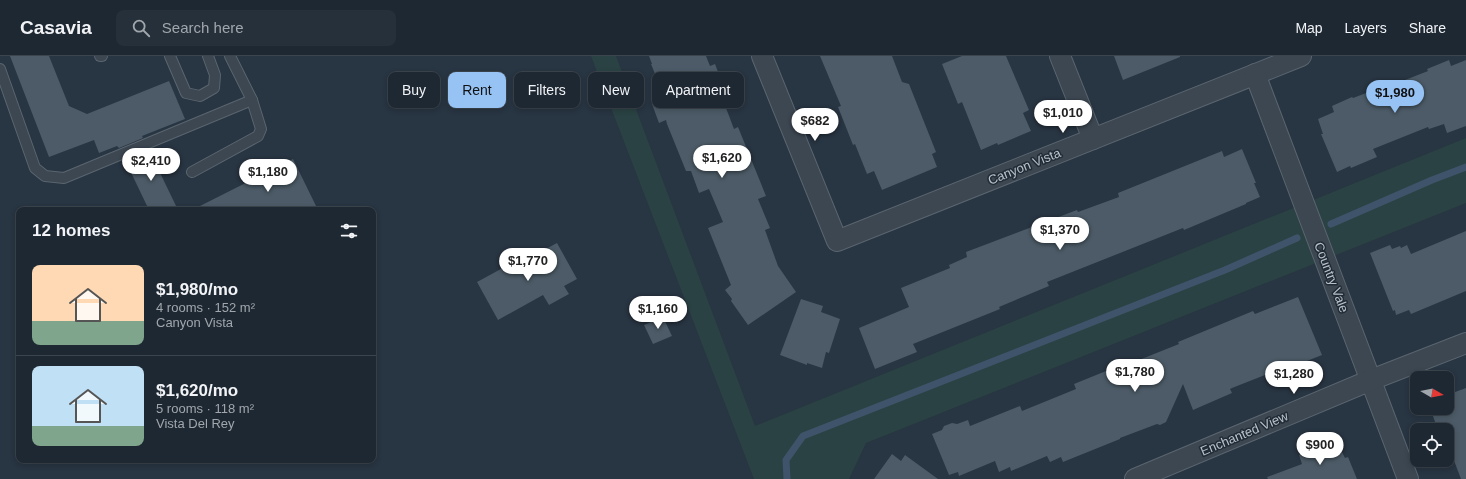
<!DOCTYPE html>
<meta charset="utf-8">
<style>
:root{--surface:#1e2832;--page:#26303a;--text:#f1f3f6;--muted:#a1a6ac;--line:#3c444d;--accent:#96c2f4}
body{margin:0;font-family:Helvetica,sans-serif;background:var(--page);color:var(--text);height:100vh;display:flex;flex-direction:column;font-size:15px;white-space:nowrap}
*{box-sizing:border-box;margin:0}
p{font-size:13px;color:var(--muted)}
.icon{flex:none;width:22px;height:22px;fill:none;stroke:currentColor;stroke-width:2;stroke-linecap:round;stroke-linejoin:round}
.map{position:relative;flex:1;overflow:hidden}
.panel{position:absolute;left:16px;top:151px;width:360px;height:256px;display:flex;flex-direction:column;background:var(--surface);border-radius:8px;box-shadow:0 2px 6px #0003,0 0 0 1px var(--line)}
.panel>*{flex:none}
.hud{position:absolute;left:388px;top:16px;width:380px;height:36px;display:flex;gap:8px}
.needle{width:26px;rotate:99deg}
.fabs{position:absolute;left:1410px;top:315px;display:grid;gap:8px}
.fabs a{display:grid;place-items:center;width:44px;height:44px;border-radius:8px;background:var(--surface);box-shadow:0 2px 6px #0003,0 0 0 1px var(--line);font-size:20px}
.price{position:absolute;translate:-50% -34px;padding:0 9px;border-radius:14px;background:#fff;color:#222;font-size:13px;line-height:26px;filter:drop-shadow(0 1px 2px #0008)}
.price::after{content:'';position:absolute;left:50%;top:24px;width:12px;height:9px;margin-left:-6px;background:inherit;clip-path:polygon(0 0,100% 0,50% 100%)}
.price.on{background:var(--accent);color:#111}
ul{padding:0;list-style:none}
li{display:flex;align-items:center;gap:12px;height:100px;padding:0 16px}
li+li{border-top:1px solid var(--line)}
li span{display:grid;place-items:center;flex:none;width:112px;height:80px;border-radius:8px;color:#555}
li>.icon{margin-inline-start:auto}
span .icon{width:48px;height:48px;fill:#fffc;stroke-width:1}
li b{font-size:17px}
h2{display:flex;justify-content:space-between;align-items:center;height:48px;padding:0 16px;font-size:17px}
.pill{padding:0 14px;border-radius:8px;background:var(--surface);box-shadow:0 2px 6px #0003,0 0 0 1px var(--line);font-size:14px;line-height:36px}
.pill.on{background:var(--accent);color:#111}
header{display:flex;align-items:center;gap:24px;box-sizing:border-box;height:56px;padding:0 20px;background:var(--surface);border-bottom:1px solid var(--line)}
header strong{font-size:19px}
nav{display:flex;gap:22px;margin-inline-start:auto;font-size:14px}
.search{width:280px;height:36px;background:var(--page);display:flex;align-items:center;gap:10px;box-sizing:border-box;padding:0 14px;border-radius:8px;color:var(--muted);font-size:15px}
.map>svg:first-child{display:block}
</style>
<header>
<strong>Casavia</strong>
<div class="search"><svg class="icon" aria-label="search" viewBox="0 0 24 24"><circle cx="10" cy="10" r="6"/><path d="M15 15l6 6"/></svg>Search here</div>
<nav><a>Map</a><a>Layers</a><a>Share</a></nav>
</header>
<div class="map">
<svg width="1466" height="423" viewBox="0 0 1466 423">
<rect width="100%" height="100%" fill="#283542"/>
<path fill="#2a4243" d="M 591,0 L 616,0 L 755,370 L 1466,82 L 1466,147 L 866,387 L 849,423 L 754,423 Z"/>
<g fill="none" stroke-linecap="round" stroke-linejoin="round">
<g stroke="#3f546a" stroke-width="7">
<path d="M 1331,168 L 1432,124 L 1466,111"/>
<path d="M 787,423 L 786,404 L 803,380 L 1225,214 L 1297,182"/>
</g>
</g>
<g fill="#4c5b67">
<path d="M 10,0 L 49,0 L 69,50 L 87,58 L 169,25 L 185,63 L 142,80 L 143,82 L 119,92 L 117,90 L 99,97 L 94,84 L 49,101 Z"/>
<path d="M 649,0 L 706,0 L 710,10 L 715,8 L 723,29 L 718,31 L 734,73 L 738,71 L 766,140 L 758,143 L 770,172 L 765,174 L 778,210 L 796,236 L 748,269 L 731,245 L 732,243 L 725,234 L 731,229 L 708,172 L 723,166 L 709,133 L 699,137 L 691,115 L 686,115 L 667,68 L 666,64 L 659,67 L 652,48 L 658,46 L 653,33 L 660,30 L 651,8 L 652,8 Z"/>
<path d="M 820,0 L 892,0 L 902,26 L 909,28 L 936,96 L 932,98 L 937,111 L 882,134 L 874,115 L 867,118 L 855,88 L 853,89 L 838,51 L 841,50 Z"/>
<path d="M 962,0 L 1006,0 L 1029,54 L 1023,57 L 1031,75 L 998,89 L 997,87 L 981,94 L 962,46 L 958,48 L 942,8 Z"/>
<path d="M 1114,0 L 1180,0 L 1180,1 L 1123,24 Z"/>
<path d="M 1449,4 L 1451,10 L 1466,4 L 1466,70 L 1447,77 L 1444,68 L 1429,73 L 1428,71 L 1373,93 L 1377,101 L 1351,112 L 1350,110 L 1337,116 L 1321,78 L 1323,78 L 1318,63 L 1334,56 L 1332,50 L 1352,41 L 1353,42 L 1382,31 L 1382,33 L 1428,15 L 1427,13 Z"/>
<path d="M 1242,93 L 1256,127 L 1254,127 L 1260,141 L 1246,147 L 1246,148 L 1184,174 L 1183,172 L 1047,226 L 1049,230 L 999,251 L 1000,253 L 913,288 L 917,296 L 875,313 L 859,272 L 909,251 L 901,232 L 950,212 L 949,209 L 967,201 L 966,196 L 1077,154 L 1078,156 L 1119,141 L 1118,137 L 1222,95 L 1224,101 Z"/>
<path d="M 149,94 L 178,154 L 149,154 L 125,104 Z"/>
<path d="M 293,103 L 318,154 L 192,154 Z"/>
<path d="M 1466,175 L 1466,235 L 1411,258 L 1409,254 L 1396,259 L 1395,254 L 1393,255 L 1370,197 L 1390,189 L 1392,193 L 1400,190 L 1401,192 L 1407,189 L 1411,198 Z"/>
<path d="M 557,187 L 577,223 L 564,230 L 569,238 L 549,249 L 543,239 L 498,264 L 477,226 L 512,207 L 514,210 Z"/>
<path d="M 1298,241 L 1322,299 L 1307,305 L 1309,308 L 1287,316 L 1285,311 L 1232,332 L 1230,333 L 1232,337 L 1193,354 L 1183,328 L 1166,366 L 1160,369 L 1157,368 L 1120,382 L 1120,383 L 1063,406 L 1061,401 L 1050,406 L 1047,400 L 1011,415 L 1010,411 L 999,416 L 995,405 L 959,420 L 958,416 L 949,419 L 932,378 L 942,374 L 944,370 L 952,367 L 957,368 L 968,364 L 970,370 L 1020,350 L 1022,355 L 1076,333 L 1074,328 L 1133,304 L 1134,306 L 1179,288 L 1178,286 L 1253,255 L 1255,258 Z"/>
<path d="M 801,243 L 823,250 L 821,256 L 840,263 L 829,297 L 826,296 L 822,312 L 807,307 L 807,309 L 780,299 Z"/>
<path d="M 663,261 L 672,280 L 653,288 L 644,269 Z"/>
<path d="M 1466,332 L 1466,423 L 1461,423 L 1447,386 L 1447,374 L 1438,374 L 1430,352 L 1447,352 L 1447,339 Z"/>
<path d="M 1331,386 L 1336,399 L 1342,396 L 1345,402 L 1348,401 L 1357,423 L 1268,423 L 1267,421 L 1302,408 L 1299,399 L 1304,397 L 1304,396 Z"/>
<path d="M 892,398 L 901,405 L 905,399 L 938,423 L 874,423 Z"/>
</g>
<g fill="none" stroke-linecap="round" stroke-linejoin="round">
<g stroke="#5a656f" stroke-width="12">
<g id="lane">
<path d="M 100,0 L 102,0"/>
<path d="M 170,0 L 186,37 L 200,40 L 214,32 L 215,19 L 208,0"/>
<path d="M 0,13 L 35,112 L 45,120 L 64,122 L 252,44"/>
<path d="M 192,116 L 258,80 L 261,73 L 252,44 L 230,0"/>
</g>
</g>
<g stroke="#5a656f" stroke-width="22">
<g id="street">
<path d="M 762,0 L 837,185 L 1301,0"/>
<path d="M 1060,0 L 1093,83"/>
<path d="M 1255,18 L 1408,423"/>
<path d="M 1135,423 L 1371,324 L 1466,287"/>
</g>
</g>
<use href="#lane" stroke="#3c4752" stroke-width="10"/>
<use href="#street" stroke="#3c4752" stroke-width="20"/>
</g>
<g text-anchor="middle" stroke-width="3" stroke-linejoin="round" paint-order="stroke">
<g font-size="13" fill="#b9c2cb" stroke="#212c37">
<text transform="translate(1024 110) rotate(-22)" y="5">Canyon Vista</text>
<text transform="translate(1332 221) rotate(69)" y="5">Country Vale</text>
<text transform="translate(1244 377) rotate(-23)" y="5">Enchanted View</text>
</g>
</g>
</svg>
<div class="fabs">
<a><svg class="needle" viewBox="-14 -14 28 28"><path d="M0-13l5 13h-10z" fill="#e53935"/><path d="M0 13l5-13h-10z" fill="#a1a6ac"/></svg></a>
<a><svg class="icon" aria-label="locate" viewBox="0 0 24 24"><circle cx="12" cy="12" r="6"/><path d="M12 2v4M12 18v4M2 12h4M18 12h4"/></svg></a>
</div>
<b class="price on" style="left:1395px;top:58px">$1,980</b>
<b class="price" style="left:1063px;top:78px">$1,010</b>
<b class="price" style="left:815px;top:86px">$682</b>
<b class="price" style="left:722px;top:123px">$1,620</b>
<b class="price" style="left:151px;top:126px">$2,410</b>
<b class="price" style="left:268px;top:137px">$1,180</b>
<b class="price" style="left:1060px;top:195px">$1,370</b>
<b class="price" style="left:528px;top:226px">$1,770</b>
<b class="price" style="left:658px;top:274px">$1,160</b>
<b class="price" style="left:1135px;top:337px">$1,780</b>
<b class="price" style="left:1294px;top:339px">$1,280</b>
<b class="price" style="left:1320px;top:410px">$900</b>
<div class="hud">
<a class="pill">Buy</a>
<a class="pill on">Rent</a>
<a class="pill">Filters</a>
<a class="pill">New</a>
<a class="pill">Apartment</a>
</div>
<section class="panel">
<h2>12 homes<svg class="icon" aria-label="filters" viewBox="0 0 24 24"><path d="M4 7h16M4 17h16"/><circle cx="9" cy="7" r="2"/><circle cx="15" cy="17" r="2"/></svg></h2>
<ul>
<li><span style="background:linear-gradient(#ffd9b3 70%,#7fa58c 0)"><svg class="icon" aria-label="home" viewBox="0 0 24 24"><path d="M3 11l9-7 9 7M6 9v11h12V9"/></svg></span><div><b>$1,980/mo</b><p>4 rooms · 152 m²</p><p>Canyon Vista</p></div></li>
<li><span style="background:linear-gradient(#bfe0f5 75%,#7fa58c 0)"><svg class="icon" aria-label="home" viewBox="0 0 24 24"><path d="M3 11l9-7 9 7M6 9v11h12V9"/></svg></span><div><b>$1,620/mo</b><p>5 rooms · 118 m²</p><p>Vista Del Rey</p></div></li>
</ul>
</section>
</div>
